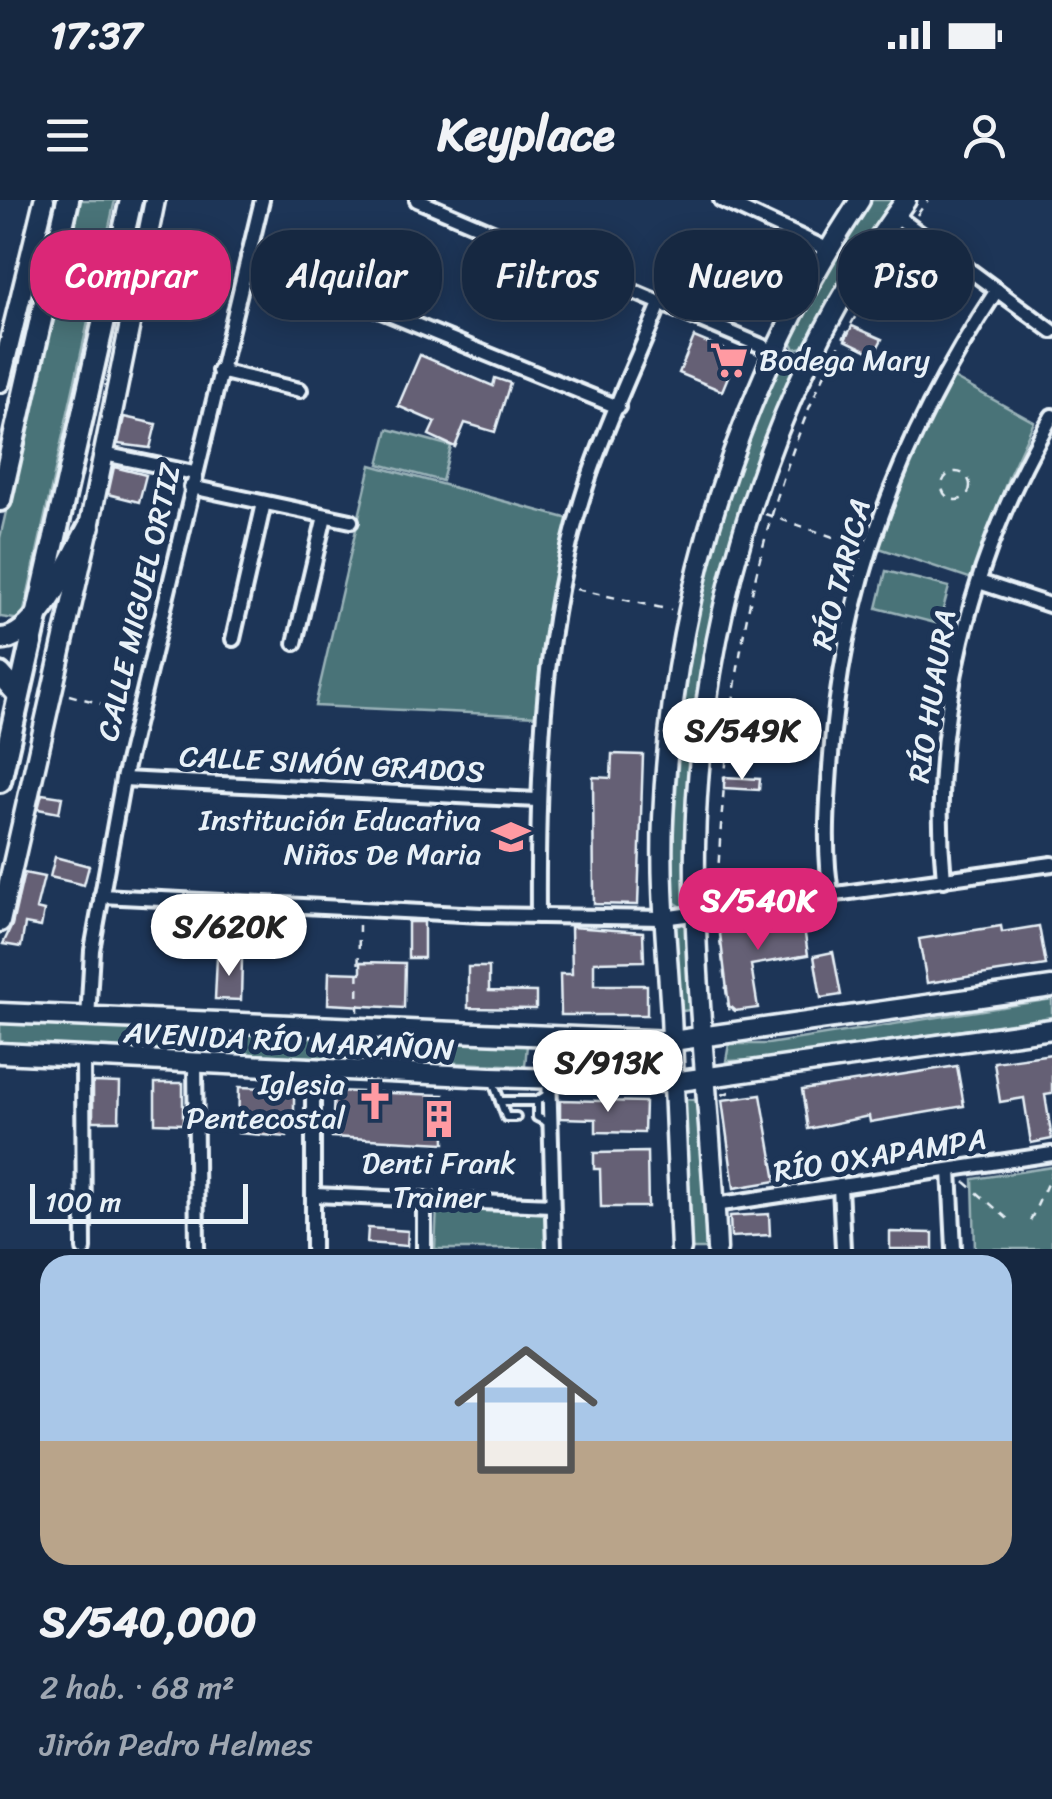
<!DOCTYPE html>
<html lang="es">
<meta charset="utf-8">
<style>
:root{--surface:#162841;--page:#1f3048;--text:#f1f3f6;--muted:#9ea6b1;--line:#35445a;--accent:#db2777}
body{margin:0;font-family:Sriracha,sans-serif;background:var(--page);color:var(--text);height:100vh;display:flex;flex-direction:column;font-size:38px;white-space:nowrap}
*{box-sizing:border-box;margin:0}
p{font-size:32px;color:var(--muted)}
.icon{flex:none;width:55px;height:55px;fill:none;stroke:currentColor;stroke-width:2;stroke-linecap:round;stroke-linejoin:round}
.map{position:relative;height:1049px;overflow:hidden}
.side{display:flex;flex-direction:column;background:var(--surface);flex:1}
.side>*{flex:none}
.banner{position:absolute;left:30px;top:30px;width:992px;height:90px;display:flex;gap:20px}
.scale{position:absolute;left:30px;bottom:25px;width:218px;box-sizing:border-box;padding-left:10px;border:5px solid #e8f1f8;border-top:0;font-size:28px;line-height:35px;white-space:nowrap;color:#e8f1f8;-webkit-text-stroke:8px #1d3557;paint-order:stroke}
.price{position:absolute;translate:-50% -85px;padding:0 22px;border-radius:35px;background:#fff;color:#222;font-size:32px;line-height:65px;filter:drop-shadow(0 2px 5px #0008)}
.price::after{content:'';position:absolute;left:50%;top:60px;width:30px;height:22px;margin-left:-15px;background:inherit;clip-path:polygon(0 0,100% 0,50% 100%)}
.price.on{background:var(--accent);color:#fff}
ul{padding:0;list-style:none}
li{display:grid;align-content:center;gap:20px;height:530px;padding:0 40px}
li span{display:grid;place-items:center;height:310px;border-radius:30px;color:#555}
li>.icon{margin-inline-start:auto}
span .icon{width:180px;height:180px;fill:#fffc;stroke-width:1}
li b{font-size:42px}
.pill{padding:0 35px;border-radius:40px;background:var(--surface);box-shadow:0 5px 25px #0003,0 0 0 2px var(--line);font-size:35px;line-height:90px}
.pill.on{background:var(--accent);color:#fff}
.status{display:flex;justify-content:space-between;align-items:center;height:70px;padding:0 50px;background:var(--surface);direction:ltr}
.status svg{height:28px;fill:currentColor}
header{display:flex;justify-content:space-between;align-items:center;height:130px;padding:0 40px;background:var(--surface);font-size:45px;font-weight:700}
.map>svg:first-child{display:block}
</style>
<div class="status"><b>17:37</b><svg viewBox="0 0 49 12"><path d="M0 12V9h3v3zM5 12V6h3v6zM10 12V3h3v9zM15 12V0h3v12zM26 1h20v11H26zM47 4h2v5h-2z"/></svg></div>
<header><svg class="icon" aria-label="menu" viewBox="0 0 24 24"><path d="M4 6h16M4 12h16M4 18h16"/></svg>Keyplace<svg class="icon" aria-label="person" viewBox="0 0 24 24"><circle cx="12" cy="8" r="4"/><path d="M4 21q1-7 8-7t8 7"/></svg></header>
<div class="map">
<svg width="1052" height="1049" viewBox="0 0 1052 1049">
<rect width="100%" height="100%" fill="#1d3557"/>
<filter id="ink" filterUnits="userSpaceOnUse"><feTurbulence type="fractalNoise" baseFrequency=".01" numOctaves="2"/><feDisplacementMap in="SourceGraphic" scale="20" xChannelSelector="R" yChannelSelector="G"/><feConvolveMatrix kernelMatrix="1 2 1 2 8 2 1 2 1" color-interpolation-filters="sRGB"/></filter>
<g filter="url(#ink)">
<g fill="#4a7378" stroke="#99b2b8" stroke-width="2.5">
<path d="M 78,0 L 115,0 L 22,420 L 0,417 L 0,338 Z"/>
<path d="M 870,0 L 895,0 L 843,80 L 808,146 L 795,149 L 790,139 Z"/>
<path d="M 782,162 L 791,164 L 791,184 L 725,371 L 692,700 L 685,709 L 671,700 C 676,502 697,355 774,170 Z"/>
<path d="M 950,176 L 1034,222 L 1008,278 L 972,379 L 879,348 L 920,237 Z"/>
<path d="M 388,229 L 451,246 L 442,281 L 379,264 Z"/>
<path d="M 371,265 L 569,319 L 551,414 L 539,516 L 315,506 Z"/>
<path d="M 886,371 L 949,387 L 939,424 L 877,408 Z"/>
<path d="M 685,722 L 690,724 L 698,809 L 682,811 L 673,729 Z"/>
<path d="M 1052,799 L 1052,817 L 759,860 L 726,861 L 729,844 L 768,844 Z"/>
<path d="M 0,821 L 527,845 L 525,866 L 0,843 Z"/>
<path d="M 565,845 L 656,853 L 656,872 L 567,871 Z"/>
<path d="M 683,899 L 707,901 L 711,1049 L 690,1049 Z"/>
<path d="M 1052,967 L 1052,1049 L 975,1049 L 973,979 Z"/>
<path d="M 437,1006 L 547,1010 L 548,1049 L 435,1049 Z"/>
</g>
<g fill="#656075" stroke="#e8f1f8" stroke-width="2.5">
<path d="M 762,40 L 790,52 L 771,85 L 730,68 L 736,56 L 752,63 Z"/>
<path d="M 852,126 L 882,139 L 874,154 L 845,140 Z"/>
<path d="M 694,137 L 737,155 L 722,191 L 679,173 Z"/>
<path d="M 420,155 L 493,186 L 495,178 L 510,183 L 495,232 L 465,223 L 455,247 L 429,235 L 435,222 L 398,206 Z"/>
<path d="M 124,217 L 156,224 L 150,248 L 118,244 Z"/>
<path d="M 114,267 L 146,275 L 139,302 L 108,294 Z"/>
<path d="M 731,513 L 765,515 L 764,533 L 729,530 Z"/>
<path d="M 612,554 L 643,555 L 638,705 L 594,704 L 593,577 L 611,578 Z"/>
<path d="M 724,577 L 760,579 L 759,590 L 724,588 Z"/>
<path d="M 42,594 L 62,597 L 59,613 L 38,609 Z"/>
<path d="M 55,657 L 89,666 L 84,685 L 50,677 Z"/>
<path d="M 24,673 L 44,677 L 36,709 L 44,711 L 41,727 L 25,724 L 21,747 L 3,744 L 12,725 Z"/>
<path d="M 802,714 L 808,755 L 751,765 L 758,808 L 735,811 L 729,806 L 719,726 Z"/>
<rect x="408" y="722" width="16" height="36"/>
<path d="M 1001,726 L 1002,732 L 1039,726 L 1046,765 L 927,783 L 919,739 Z"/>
<path d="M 571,727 L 643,732 L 644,761 L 594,762 L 594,785 L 647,785 L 647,815 L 561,815 L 560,774 L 572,774 Z"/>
<path d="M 833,752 L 841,795 L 821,798 L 814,756 Z"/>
<path d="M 217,757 L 242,758 L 241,800 L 215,799 Z"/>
<path d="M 361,762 L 405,763 L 404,808 L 328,804 L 329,772 L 361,773 Z"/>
<path d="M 468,767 L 489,767 L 489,791 L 536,792 L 536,809 L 468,808 Z"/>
<path d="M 1052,854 L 1052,894 L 1045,895 L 1052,939 L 1031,943 L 1024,898 L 1000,902 L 994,862 Z"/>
<path d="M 957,866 L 964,906 L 870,922 L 869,916 L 808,929 L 802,890 Z"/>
<path d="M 93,882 L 120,883 L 119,921 L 93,921 Z"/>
<path d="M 155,883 L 183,883 L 183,924 L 155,923 Z"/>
<path d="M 239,887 L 294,889 L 294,916 L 287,916 L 287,937 L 238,933 Z"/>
<path d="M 334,891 L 444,895 L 445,943 L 332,937 Z"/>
<path d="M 761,895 L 776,981 L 734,988 L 722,900 Z"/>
<path d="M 560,900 L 645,902 L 644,933 L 596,932 L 596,919 L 560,918 Z"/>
<path d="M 647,952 L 648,1007 L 601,1007 L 600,969 L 594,969 L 594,953 Z"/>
<path d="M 769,1014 L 770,1035 L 731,1037 L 730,1016 Z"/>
<path d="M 368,1028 L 408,1031 L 407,1046 L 367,1043 Z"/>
<path d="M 890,1032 L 933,1033 L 933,1049 L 890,1049 Z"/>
</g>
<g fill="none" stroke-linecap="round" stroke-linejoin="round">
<g stroke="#e8f1f8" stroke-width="14">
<g id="lane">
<path d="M 492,879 L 506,917 L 516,917"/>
<path d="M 548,894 L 537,901 L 537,917 L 549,923"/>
<path d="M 500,901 L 537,901"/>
</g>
</g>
<g stroke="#e8f1f8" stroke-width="20">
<g id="street">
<path d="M 417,0 L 809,166"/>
<path d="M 721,0 L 827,49"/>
<path d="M 895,15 L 1052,131"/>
<path d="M 248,57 L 618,207"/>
<path d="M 219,171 L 300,190"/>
<path d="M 104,254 L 194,273"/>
<path d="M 191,287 L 351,321"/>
<path d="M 979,382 L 1052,406"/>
<path d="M 233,439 L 264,303"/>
<path d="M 295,443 L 325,316"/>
<path d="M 123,579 L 537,600"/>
<path d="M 944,680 C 928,522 972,353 1052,216"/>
<path d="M 101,696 L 482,715 L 663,718 L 1052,664"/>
<path d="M 832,698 C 824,655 827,611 830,568 C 842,387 898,240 997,90"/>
<path d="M 538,716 C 537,572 542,419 588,280 C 608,220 636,162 660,104"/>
<path d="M 88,819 L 92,750 L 123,579 L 262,0"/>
<path d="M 548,837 L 554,1049"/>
<path d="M 83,859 L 84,1049"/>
<path d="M 195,862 L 197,1049"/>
<path d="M 313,867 L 313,1049"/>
<path d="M 950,970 L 954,1049"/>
<path d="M 840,986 L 843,1049"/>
<path d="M 314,995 L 552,1005"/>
<path d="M 715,1005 L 1052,954"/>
<path d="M 424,1049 L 424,999"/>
</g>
</g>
<g stroke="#e8f1f8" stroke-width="25">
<g id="secondary">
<path d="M 0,182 L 44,0"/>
<path d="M 0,722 L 89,327 L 155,0"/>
<path d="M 0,813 L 672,841 L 1052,787"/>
<path d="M 0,853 L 491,877 L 673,882 L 1052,829"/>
<path d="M 681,1049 C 677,971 675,893 671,815 C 667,749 660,684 663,619 C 672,396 737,186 860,0"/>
<path d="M 717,1049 C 711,915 693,781 695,647 C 699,421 770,182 906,0"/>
</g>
</g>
<g stroke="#e8f1f8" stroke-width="28">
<g id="primary">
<path d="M 0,300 L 68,0"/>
<path d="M 0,439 C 37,440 72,357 89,327"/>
<path d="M 0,474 L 18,494"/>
<path d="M 0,581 L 131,0"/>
</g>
</g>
<g stroke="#e8f1f8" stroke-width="2.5" stroke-dasharray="8 8" stroke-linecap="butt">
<path d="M 917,15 L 928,0"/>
<circle cx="956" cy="286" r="14"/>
<path d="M 765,314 L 857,345"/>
<path d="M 576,389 L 671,410"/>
<path d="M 69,495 L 124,510"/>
<path d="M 717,695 C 725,529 741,384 802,226 C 827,160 866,99 901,39"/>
<path d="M 718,723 L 729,814"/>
<path d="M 358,812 L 359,725"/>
<path d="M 722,895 L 737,889"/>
<path d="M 965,982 L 1009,1020"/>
<path d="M 1030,1021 L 1052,973"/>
</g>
<use href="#lane" stroke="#1d3557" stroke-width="6"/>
<use href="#street" stroke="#1d3557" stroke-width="12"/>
<use href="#secondary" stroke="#1d3557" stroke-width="18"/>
<use href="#primary" stroke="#1d3557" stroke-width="20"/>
</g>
</g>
<defs>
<g id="supermarket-bare" transform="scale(3)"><path d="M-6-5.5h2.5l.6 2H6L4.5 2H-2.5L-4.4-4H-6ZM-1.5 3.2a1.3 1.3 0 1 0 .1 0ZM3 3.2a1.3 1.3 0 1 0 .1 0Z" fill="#ff9aa2" stroke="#1d3557" stroke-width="2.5" paint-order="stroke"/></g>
<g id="school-bare" transform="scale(3)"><path d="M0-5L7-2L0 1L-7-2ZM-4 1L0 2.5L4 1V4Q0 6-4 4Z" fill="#ff9aa2" stroke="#1d3557" stroke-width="2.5" paint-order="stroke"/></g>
<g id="church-bare" transform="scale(3)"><path d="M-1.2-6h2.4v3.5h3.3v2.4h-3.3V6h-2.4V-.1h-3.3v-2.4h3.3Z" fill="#ff9aa2" stroke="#1d3557" stroke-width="2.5" paint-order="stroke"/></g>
<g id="building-bare" transform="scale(3)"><path d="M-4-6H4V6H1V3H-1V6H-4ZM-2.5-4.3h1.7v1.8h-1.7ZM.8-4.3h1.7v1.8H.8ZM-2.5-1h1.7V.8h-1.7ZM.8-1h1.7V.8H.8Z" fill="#ff9aa2" stroke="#1d3557" stroke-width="2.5" paint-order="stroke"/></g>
</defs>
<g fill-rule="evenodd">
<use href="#supermarket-bare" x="729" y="160"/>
<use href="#school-bare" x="511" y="637"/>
<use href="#church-bare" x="375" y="901"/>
<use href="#building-bare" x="439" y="919"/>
</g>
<g text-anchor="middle" stroke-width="10" stroke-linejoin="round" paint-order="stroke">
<g font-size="30" fill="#e8f1f8" stroke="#1d3557" text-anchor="end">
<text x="759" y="170" text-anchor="start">Bodega Mary</text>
<text x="481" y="630">Institución Educativa<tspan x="481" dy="34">Niños De Maria</tspan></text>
<text x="345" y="894">Iglesia<tspan x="345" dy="34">Pentecostal</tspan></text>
<text x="439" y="973" text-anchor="middle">Denti Frank<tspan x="439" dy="34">Trainer</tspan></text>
</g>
<g font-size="30" fill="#e8f1f8" stroke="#1d3557">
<text transform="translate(841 374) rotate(-75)" y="10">RÍO TARICA</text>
<text transform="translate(139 402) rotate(-77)" y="10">CALLE MIGUEL ORTIZ</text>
<text transform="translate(932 496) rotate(-81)" y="10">RÍO HUAURA</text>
<text transform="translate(332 564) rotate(3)" y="10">CALLE SIMÓN GRADOS</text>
<text transform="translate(289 841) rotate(3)" y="10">AVENIDA RÍO MARAÑON</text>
<text transform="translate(880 955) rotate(-9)" y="10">RÍO OXAPAMPA</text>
</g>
</g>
</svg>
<div class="scale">100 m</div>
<b class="price" style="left:742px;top:583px">S/549K</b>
<b class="price on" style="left:758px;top:753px">S/540K</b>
<b class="price" style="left:229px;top:779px">S/620K</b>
<b class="price" style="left:608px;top:915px">S/913K</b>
<div class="banner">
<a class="pill on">Comprar</a>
<a class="pill">Alquilar</a>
<a class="pill">Filtros</a>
<a class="pill">Nuevo</a>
<a class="pill">Piso</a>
</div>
</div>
<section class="side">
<ul>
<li><span style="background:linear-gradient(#a9c7e8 60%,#b9a48a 0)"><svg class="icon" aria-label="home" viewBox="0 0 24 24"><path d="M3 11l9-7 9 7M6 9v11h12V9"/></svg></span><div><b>S/540,000</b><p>2 hab. · 68 m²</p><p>Jirón Pedro Helmes</p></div></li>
</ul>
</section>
